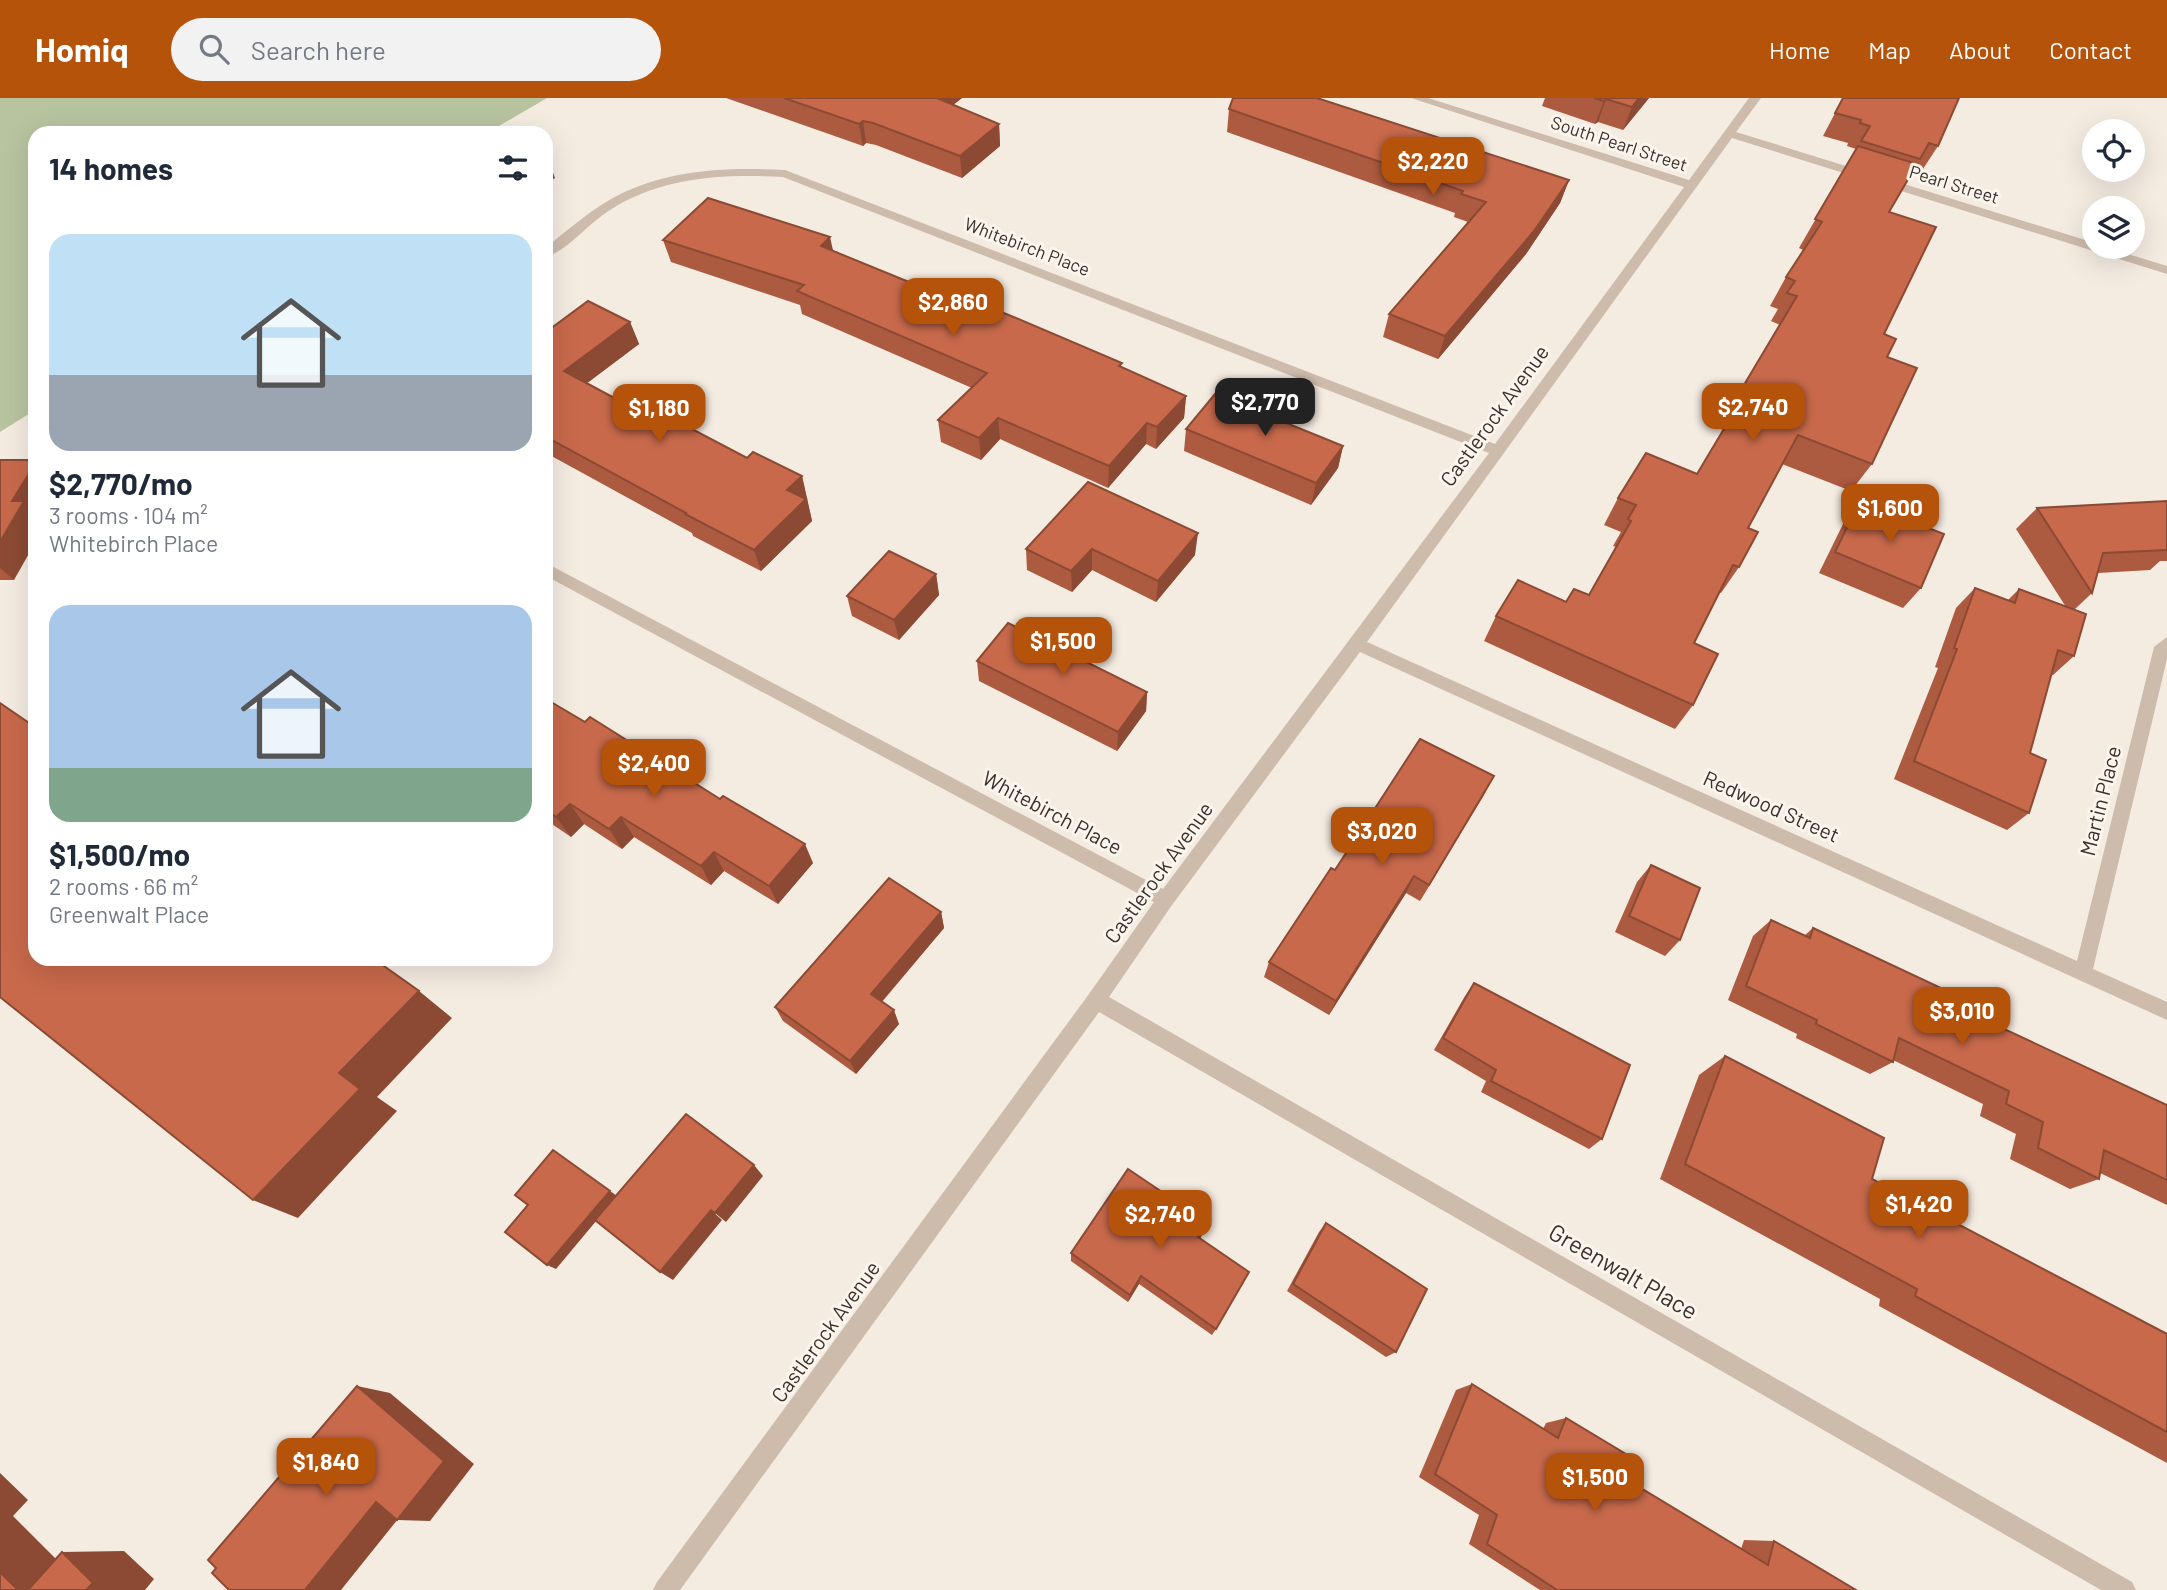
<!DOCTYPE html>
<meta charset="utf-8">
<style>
:root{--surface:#fff;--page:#f2f2f3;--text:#1f2937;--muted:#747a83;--accent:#b45309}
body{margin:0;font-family:Barlow,sans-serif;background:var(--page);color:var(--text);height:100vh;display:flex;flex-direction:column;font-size:26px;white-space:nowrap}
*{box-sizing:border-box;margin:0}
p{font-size:23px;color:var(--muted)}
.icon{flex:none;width:38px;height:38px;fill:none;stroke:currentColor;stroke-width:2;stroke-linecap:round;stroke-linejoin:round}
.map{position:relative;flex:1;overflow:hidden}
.details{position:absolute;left:28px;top:28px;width:525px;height:840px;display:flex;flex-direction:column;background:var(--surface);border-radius:21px;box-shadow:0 7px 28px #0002}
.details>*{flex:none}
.tools{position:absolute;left:2082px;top:21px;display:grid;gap:14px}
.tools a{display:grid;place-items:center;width:63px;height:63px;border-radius:50%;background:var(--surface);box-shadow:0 7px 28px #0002;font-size:35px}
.price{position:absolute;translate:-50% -60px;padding:0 16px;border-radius:14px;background:var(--accent);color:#fff;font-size:23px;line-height:46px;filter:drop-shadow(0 2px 4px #0008)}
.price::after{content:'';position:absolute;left:50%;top:42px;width:21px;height:16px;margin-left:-10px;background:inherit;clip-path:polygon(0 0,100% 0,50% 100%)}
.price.current{background:#222;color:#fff}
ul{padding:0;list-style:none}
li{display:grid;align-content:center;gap:14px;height:371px;padding:0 21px}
li span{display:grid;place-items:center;height:217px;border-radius:21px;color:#555}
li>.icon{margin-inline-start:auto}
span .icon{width:126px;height:126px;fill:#fffc;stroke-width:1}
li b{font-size:30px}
h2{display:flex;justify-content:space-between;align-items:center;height:84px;padding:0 21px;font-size:30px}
header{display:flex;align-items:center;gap:42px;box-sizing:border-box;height:98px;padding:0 35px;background:var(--accent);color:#fff}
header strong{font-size:33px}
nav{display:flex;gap:38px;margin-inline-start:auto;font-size:24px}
.search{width:490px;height:63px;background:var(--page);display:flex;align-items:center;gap:18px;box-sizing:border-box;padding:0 24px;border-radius:38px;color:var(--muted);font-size:26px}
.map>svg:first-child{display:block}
</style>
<header>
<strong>Homiq</strong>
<div class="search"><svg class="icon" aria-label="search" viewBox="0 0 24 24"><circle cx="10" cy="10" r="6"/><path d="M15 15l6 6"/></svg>Search here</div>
<nav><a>Home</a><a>Map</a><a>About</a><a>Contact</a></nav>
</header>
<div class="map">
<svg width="2167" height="1492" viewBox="0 0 2167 1492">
<rect width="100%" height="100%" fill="#f4ebe1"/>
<path fill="#b8c4a0" d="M 0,0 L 547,0 L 487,35 L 35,35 L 35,312 L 0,334 Z"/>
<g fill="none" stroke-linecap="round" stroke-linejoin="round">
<path fill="#cdbbac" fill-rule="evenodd" d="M 1411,0 L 1428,0 L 1689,82 L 1749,0 L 1761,0 L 1736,34 L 2095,145 L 2095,149 L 2105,149 L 2167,168 L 2167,176 L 1732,40 L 1367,544 L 2077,863 L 2154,549 L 2167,539 L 2167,561 L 2093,871 L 2167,904 L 2167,922 L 1360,554 L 1172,807 L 1109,899 L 2132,1484 L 2136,1492 L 2101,1492 L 1099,914 L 680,1492 L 653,1492 L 657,1484 L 1089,896 L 1154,804 L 546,478 L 546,465 L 1163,791 L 1489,355 L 783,79 C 722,76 659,79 607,114 C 587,127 568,152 546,159 L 546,149 C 567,133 588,114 611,101 C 665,71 726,69 785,72 L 1495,346 L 1684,89 Z"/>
</g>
<g fill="#ac5a40">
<path d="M 726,0 L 962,0 L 953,7 L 999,26 L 1000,48 L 962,80 L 876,47 L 866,45 L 863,48 Z"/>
<path d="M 1545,0 L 1649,0 L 1623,32 L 1598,24 L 1595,26 L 1542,8 Z"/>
<path d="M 1843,0 L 1938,48 L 1923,71 L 1915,68 L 1889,114 L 1884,236 L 1887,259 L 1872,366 L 1851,393 L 1782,366 L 1748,430 L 1739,469 L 1721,495 L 1719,494 L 1694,545 L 1693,607 L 1675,631 L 1484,543 L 1496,518 L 1566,504 L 1589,497 L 1616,449 L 1613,448 L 1621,434 L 1604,427 L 1618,400 L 1697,376 L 1724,332 L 1719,330 L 1780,227 L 1771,223 L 1778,211 L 1770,208 L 1786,179 L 1803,152 L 1799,150 L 1856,51 L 1847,48 L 1848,45 L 1823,38 Z"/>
<path d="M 1229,11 L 1569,82 L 1560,105 L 1526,156 L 1438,261 L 1383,239 L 1389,216 L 1468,124 L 1454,119 L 1455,115 L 1227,34 Z"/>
<path d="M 663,142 L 833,153 L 1122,269 L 1186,298 L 1184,320 L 1156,351 L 1146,346 L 1108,390 L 1000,341 L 981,362 L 941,344 L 938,322 L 972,290 L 802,216 L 800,207 L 671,164 Z"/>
<path d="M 630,224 L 639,246 L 587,285 L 644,316 L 747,360 L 802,378 L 812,423 L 761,473 L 693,438 L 692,435 L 546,355 L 546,234 Z"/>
<path d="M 1186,331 L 1343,348 L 1338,370 L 1311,407 L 1184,353 Z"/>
<path d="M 0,362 L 14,482 L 0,482 Z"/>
<path d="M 1088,384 L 1195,457 L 1156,504 L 1092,472 L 1072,494 L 1027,472 L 1026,451 Z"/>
<path d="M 1860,403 L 1921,490 L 1903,510 L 1819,475 L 1844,424 Z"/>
<path d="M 2167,403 L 2167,463 L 2160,463 L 2150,472 L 2098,475 L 2092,495 L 2074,512 L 2074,558 L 2053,577 L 2051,577 L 2030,655 L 2029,715 L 2007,732 L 1894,681 L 1938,570 L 1935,569 L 1956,510 L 1975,490 L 2008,502 L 2019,491 L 2066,509 L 2016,431 L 2037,410 Z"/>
<path d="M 936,476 L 939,497 L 899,542 L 852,518 L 847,498 Z"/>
<path d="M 977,563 L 1147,594 L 1146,613 L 1117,653 L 979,583 Z"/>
<path d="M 546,601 L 813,765 L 778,806 L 724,773 L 711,787 L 634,739 L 622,751 L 584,726 L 571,739 L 546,722 Z"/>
<path d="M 1494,678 L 1420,803 L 1406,795 L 1329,917 L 1264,879 L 1269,864 L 1335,772 Z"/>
<path d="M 1651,767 L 1680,842 L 1665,858 L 1615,834 L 1637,784 Z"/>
<path d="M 941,814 L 944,830 L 882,904 L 899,926 L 856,976 L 783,923 L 775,909 Z"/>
<path d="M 1771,822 L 1804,838 L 1813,830 L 1972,916 L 2167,1007 L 2167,1107 L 2100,1075 L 2099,1081 L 2070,1091 L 2010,1061 L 2016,1036 L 1980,1018 L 1983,1006 L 1893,962 L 1893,964 L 1870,976 L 1796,940 L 1797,936 L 1728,902 L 1753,838 Z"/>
<path d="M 1474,885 L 1602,1041 L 1589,1051 L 1481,994 L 1486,983 L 1434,952 L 1465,898 Z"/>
<path d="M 1725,958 L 1872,1081 L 2167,1236 L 2167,1365 L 1879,1208 L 1880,1201 L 1660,1081 L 1699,977 Z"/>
<path d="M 1326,1125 L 1396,1254 L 1386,1259 L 1287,1193 L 1319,1134 Z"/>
<path d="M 1204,1134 L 1200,1140 L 1216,1231 L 1212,1237 L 1139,1186 L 1128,1204 L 1071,1163 L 1071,1155 Z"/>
<path d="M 1472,1286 L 1543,1331 L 1546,1325 L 1566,1320 L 1631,1384 L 1741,1451 L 1744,1442 L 1774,1443 L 1856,1492 L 1540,1492 L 1469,1446 L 1479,1417 L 1419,1379 L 1456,1292 Z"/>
</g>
<g fill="#8c4a34">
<path d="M 933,0 L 962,0 L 936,20 Z"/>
<path d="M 1639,0 L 1649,0 L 1623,32 L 1632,9 Z"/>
<path d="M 1606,1 L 1598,24 L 1595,26 L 1604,3 Z"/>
<path d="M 863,23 L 866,45 L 863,48 L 859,26 Z"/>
<path d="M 999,26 L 1000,48 L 962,80 L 960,58 Z"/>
<path d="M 547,59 L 555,80 L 546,86 L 546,60 Z"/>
<path d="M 1569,82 L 1560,105 L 1526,156 L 1438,261 L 1445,238 Z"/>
<path d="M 830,139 L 835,161 L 821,148 Z"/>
<path d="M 630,224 L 639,246 L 574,295 L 564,273 Z"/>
<path d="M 1186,298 L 1184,320 L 1156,351 L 1157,329 Z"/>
<path d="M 998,320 L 1000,341 L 981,362 L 979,340 Z"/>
<path d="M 1147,325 L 1146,346 L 1108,390 L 1109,368 Z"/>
<path d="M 1343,348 L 1338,370 L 1311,407 L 1316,385 Z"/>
<path d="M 35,366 L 35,445 L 14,482 L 0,470 L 0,444 L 12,403 Z"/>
<path d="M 802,378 L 812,423 L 761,473 L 754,452 L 787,392 Z"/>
<path d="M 1198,435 L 1195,457 L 1156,504 L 1158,483 Z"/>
<path d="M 1092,451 L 1092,472 L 1072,494 L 1071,473 Z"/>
<path d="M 936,476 L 939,497 L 899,542 L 894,522 Z"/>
<path d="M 1147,594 L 1146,613 L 1117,653 L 1118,634 Z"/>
<path d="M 1494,678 L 1484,697 L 1420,803 L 1429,787 Z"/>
<path d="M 570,706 L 584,726 L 571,739 L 556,719 Z"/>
<path d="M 621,719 L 634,739 L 622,751 L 609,731 Z"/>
<path d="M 805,746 L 813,765 L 778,806 L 769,788 Z"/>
<path d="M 714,754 L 724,773 L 711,787 L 701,768 Z"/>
<path d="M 1414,778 L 1406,795 L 1329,917 L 1336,903 Z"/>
<path d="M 941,814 L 944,830 L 876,910 L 871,896 Z"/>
<path d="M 419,893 L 452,920 L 377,999 L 397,1013 L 298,1120 L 253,1102 L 339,975 Z"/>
<path d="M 894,912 L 899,926 L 856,976 L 850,963 Z"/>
<path d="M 754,1067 L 763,1078 L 726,1124 L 715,1115 Z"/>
<path d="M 610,1093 L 617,1098 L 556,1171 L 547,1167 Z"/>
<path d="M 711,1112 L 722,1122 L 673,1182 L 660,1174 Z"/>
<path d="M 1208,1125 L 1204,1134 L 1195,1148 L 1198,1139 Z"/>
<path d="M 1141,1178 L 1139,1186 L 1128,1204 L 1130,1197 Z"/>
<path d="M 357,1288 L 390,1295 L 474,1366 L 430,1423 L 397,1422 Z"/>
<path d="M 0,1375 L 28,1402 L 13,1418 L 87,1492 L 62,1454 L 124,1453 L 154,1481 L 145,1492 L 18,1492 L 0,1474 Z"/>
<path d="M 376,1404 L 410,1406 L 341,1492 L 305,1492 Z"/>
</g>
<g fill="#c8694b" stroke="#8c4a34" stroke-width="2">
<path d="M 784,0 L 937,0 L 999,26 L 960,58 L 873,25 L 863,23 L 859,26 Z"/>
<path d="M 1233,0 L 1317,0 L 1569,82 L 1534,133 L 1445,238 L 1389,216 L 1486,104 L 1461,96 L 1463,93 L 1229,11 Z"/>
<path d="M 1594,0 L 1639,0 L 1632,9 L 1606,1 L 1604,3 Z"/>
<path d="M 1843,0 L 1959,0 L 1938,48 L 1929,45 L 1920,61 L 1861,43 L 1870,28 L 1860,25 L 1861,22 L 1835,15 Z"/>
<path d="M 1858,48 L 1917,66 L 1889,114 L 1936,129 L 1884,236 L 1896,241 L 1887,259 L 1917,270 L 1872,366 L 1798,337 L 1748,430 L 1758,434 L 1739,469 L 1733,467 L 1694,545 L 1718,556 L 1693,607 L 1496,518 L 1518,482 L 1566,504 L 1574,491 L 1589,497 L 1631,423 L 1628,421 L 1636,407 L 1618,400 L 1646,355 L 1697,376 L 1740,304 L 1735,302 L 1797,198 L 1787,195 L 1795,183 L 1786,179 L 1822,124 L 1815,121 Z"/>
<path d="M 708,100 L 830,139 L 821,148 L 931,193 L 937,188 L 1016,220 L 1122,265 L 1119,268 L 1186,298 L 1157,329 L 1147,325 L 1109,368 L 998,320 L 979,340 L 938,322 L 987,275 L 797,193 L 804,187 L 663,142 Z"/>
<path d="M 588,203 L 630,224 L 564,273 L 644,316 L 652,310 L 747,360 L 753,354 L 802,378 L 787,392 L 806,401 L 754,452 L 685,416 L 686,415 L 546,339 L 546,234 Z"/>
<path d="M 1215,296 L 1343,348 L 1316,385 L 1186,331 Z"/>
<path d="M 0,362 L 35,362 L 35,366 L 12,403 L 24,403 L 0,444 Z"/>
<path d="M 1088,384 L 1198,435 L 1158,483 L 1092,451 L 1071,473 L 1026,451 Z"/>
<path d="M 1860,403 L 1944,436 L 1921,490 L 1835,454 Z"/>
<path d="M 2167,403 L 2167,452 L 2103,455 L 2092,495 L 2037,410 Z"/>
<path d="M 889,453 L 936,476 L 894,522 L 847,498 Z"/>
<path d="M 1975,490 L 2015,505 L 2019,491 L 2086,516 L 2074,558 L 2058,552 L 2030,655 L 2046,662 L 2029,715 L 1914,663 L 1957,551 L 1954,550 Z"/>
<path d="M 1008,525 L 1147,594 L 1118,634 L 977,563 Z"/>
<path d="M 546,601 L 585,624 L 590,619 L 720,701 L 723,698 L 805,746 L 769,788 L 714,754 L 701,768 L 621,719 L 609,731 L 570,706 L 556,719 L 546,712 Z"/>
<path d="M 0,605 L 35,629 L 35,861 L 374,861 L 419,893 L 339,975 L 360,991 L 253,1102 L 0,899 Z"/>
<path d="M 1420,641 L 1494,678 L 1429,787 L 1414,778 L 1336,903 L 1269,864 L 1331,770 L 1335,772 Z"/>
<path d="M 1651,767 L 1700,790 L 1680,842 L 1629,818 Z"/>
<path d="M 889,780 L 941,814 L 871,896 L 894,912 L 850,963 L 775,909 Z"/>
<path d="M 1771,822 L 1810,840 L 1813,830 L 1975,906 L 1972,916 L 2167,1007 L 2167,1082 L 2104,1052 L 2099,1081 L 2038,1050 L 2043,1024 L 2006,1006 L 2009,993 L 1899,940 L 1893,964 L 1816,926 L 1817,922 L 1746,888 Z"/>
<path d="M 1474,885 L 1630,967 L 1602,1041 L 1491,983 L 1496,972 L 1443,940 Z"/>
<path d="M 1725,958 L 1884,1040 L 1872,1081 L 2167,1236 L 2167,1334 L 1915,1198 L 1917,1191 L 1685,1066 Z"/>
<path d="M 686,1016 L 754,1067 L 715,1115 L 711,1112 L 660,1174 L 595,1122 Z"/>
<path d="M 553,1052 L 610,1093 L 547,1167 L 505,1134 L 528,1107 L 515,1097 Z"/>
<path d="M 1128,1071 L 1208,1125 L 1198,1139 L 1249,1174 L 1216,1231 L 1141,1178 L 1130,1197 L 1071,1155 Z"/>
<path d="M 1326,1125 L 1427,1191 L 1396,1254 L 1293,1186 Z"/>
<path d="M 1472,1286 L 1558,1340 L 1566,1320 L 1639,1364 L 1631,1384 L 1768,1467 L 1774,1443 L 1856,1492 L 1557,1492 L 1487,1446 L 1497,1417 L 1435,1376 Z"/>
<path d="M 357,1288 L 444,1363 L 397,1422 L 376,1404 L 305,1492 L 229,1492 L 212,1475 L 216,1470 L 208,1462 Z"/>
<path d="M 62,1454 L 93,1485 L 86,1492 L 28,1492 Z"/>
<path d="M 0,1474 L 18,1492 L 0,1492 Z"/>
</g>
<g text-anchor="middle" stroke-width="6" stroke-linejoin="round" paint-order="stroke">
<g font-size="18" fill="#3b302b" stroke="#fbf5ee">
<text transform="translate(1619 46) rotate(18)" y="6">South Pearl Street</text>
<text transform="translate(1954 87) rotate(17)" y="6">Pearl Street</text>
<text transform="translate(1027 149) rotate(21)" y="6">Whitebirch Place</text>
</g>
<g font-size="21" fill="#3b302b" stroke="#fbf5ee">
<text transform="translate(1495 318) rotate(-54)" y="7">Castlerock Avenue</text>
<text transform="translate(2101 703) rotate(-76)" y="7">Martin Place</text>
<text transform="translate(1771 709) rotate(24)" y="7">Redwood Street</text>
<text transform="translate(1052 715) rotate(28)" y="7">Whitebirch Place</text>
<text transform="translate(1159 775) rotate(-54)" y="7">Castlerock Avenue</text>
<text transform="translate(826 1234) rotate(-54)" y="7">Castlerock Avenue</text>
</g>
<g font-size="24" fill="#3b302b" stroke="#fbf5ee">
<text transform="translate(1623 1174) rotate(30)" y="8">Greenwalt Place</text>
</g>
</g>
</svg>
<div class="tools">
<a><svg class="icon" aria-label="locate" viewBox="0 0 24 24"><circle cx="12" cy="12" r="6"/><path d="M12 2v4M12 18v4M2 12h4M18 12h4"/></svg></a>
<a><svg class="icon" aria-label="layers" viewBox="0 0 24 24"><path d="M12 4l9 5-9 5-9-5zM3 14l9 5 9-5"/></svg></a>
</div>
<b class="price" style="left:1433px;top:99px">$2,220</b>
<b class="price" style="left:953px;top:240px">$2,860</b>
<b class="price current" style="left:1265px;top:340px">$2,770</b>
<b class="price" style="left:1753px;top:345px">$2,740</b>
<b class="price" style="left:659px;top:346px">$1,180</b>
<b class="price" style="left:1890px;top:446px">$1,600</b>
<b class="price" style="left:1063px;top:579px">$1,500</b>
<b class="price" style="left:654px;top:701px">$2,400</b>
<b class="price" style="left:1382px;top:769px">$3,020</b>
<b class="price" style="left:1962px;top:949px">$3,010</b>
<b class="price" style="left:1919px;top:1142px">$1,420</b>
<b class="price" style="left:1160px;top:1152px">$2,740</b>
<b class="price" style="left:326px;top:1400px">$1,840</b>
<b class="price" style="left:1595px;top:1415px">$1,500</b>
<section class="details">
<h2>14 homes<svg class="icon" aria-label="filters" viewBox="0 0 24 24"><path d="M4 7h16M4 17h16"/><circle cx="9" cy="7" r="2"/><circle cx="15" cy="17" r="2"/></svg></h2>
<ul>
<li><span style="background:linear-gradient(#bfe0f5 65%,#9aa5b1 0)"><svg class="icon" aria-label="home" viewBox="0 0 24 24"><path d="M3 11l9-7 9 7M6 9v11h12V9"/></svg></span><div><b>$2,770/mo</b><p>3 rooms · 104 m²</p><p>Whitebirch Place</p></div></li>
<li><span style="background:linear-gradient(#a9c7e8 75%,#7fa58c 0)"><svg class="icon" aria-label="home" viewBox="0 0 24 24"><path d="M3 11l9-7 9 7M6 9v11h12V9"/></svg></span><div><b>$1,500/mo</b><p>2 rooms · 66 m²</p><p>Greenwalt Place</p></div></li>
</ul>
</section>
</div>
